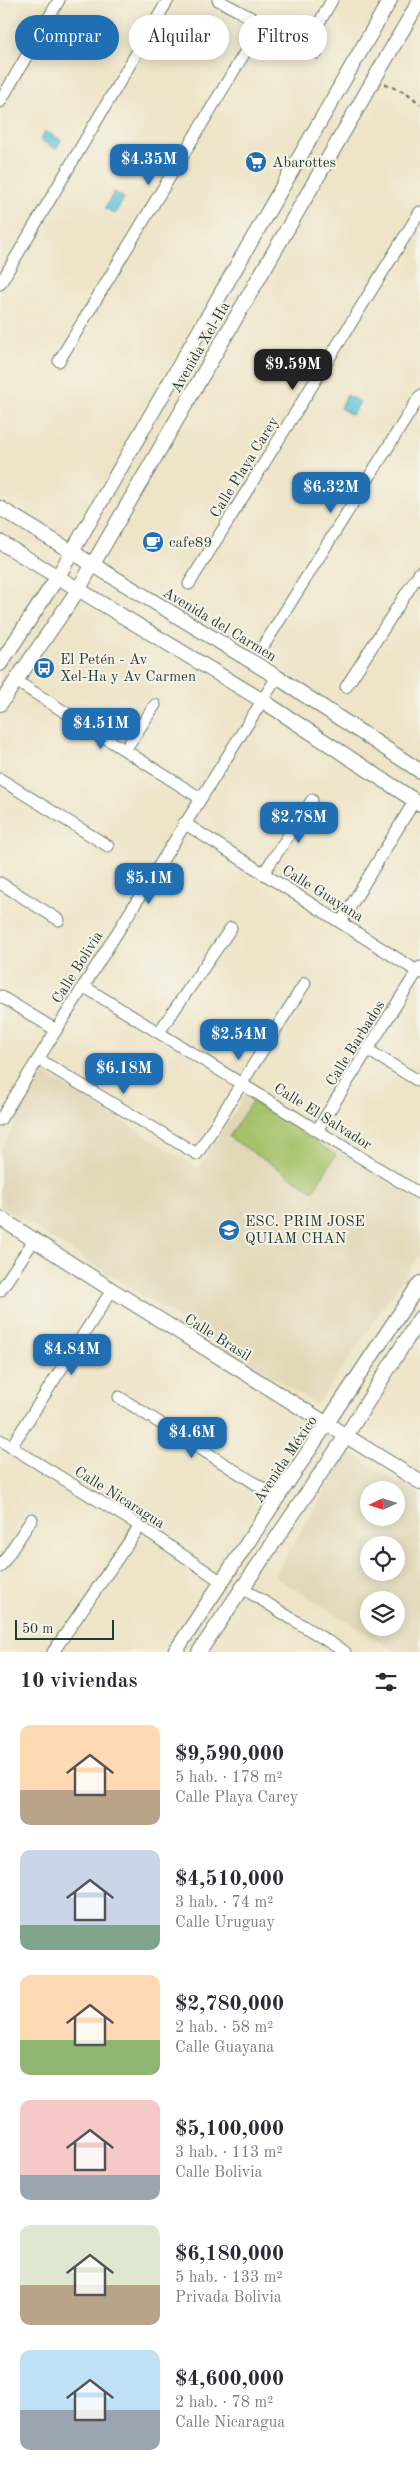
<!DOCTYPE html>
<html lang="es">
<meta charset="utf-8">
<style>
:root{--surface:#fff;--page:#f2f2f3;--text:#2b2b33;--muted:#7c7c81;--accent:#1f6fb2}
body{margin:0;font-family:"Old Standard TT",serif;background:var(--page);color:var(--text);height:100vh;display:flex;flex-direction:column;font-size:19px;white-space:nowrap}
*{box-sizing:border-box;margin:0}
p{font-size:16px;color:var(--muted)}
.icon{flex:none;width:28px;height:28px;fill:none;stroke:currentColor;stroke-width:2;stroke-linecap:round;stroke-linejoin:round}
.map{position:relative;height:1652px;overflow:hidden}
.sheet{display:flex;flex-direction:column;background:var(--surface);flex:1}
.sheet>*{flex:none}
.top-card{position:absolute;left:15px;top:15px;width:390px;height:45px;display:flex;gap:10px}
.needle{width:32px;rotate:266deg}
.controls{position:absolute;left:360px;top:1481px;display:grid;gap:10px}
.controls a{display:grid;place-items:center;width:45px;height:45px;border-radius:50%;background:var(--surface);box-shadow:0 2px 12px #0003;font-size:25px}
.scale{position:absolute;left:15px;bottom:12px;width:99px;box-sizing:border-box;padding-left:5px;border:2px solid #1f3d34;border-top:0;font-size:14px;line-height:18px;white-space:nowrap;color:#1f3d34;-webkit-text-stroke:4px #f7f3e8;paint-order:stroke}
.price{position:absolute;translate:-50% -42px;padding:0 11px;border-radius:10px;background:var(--accent);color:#fff;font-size:16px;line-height:32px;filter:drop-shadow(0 1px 2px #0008)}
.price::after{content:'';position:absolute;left:50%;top:30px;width:15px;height:11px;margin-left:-8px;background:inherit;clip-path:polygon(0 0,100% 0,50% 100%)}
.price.current{background:#222;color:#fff}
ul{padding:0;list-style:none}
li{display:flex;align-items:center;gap:15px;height:125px;padding:0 20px}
li span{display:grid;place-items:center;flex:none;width:140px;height:100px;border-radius:10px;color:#555}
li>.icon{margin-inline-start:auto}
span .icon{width:60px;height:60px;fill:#fffc;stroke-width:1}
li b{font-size:21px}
h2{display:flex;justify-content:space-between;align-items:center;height:60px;padding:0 20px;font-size:21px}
.tag{padding:0 18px;border-radius:22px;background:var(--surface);box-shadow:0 2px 12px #0003;font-size:18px;line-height:45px}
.tag.current{background:var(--accent);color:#fff}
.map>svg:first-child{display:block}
</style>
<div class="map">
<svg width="420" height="1652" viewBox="0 0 420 1652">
<rect width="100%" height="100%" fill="#f7f3e8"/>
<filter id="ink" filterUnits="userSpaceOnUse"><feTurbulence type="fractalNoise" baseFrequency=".02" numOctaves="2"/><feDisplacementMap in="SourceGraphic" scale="10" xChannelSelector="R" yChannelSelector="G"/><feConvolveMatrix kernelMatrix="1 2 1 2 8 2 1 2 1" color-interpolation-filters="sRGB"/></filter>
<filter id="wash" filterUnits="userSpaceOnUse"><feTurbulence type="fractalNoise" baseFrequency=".0096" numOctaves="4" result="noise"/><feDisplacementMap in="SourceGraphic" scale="20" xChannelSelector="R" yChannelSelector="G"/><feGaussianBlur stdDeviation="1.12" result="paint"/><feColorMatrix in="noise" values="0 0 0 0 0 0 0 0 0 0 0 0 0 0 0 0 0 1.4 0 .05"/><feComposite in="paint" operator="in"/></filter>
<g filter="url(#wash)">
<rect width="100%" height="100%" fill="#eee5c8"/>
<g fill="#e1d8b7" fill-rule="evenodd">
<path d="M 43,1073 L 198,1168 L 246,1094 L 420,1202 L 420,1254 L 317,1405 L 0,1206 L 0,1150 Z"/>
<path d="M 349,1452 L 420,1495 L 420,1652 L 397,1652 L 274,1576 ZM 369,1490 L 396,1490 L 396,1518 L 369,1518 ZM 369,1545 L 396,1545 L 396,1572 L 369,1572 ZM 369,1600 L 396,1600 L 396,1628 L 369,1628 Z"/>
</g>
<path fill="#a4c269" stroke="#62804e" d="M 252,1101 L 336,1155 L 313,1191 L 229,1137 Z"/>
<g fill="#5cc4d8" stroke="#3e8086">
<path d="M 45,131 L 61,140 L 56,149 L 40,140 Z"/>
<path d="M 114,192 L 124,198 L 115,214 L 105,208 Z"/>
<path d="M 347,395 L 360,402 L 352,415 L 340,408 Z"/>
</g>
</g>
<g filter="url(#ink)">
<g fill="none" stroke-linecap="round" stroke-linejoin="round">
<g stroke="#677868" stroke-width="13">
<g id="minor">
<path d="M 218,0 L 317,53"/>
<path d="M 319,23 L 332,0"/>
<path d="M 0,102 L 59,0"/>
<path d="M 0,284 L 168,0"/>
<path d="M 59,361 L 262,24"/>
<path d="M 189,584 L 420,212"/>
<path d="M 264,645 L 420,396"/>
<path d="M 16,681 L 200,798"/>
<path d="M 346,687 L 420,572"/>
<path d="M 125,750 L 155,705"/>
<path d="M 0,779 L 108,846"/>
<path d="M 184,823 L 420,973"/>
<path d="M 263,874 L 312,800"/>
<path d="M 0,883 L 59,920"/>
<path d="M 341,922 L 415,800"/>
<path d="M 83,986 L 420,1194"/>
<path d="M 0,996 L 56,1030"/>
<path d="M 159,1032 L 231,928"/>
<path d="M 368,1050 L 420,1082"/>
<path d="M 38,1059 L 197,1154 L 305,983"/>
<path d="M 0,1120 L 277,677"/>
<path d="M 317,1130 L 420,967"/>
<path d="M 0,1291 L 34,1240"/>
<path d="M 119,1397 L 278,1498"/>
<path d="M 0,1440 L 140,1526 L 222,1582"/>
<path d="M 11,1447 L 112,1290"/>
<path d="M 0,1567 L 32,1519"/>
<path d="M 241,1587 L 345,1652"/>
<path d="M 53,1652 L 140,1526"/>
</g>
</g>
<g stroke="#677868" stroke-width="16">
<g id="tertiary">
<path d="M 0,508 L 277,677 L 420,771"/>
<path d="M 0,542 L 263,701 L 420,804"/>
<path d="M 0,664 L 57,578 L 390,0"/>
<path d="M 0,704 L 78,590 L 420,0"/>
<path d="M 0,1218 L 112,1290 L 420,1482"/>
<path d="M 175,1652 L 420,1283"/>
<path d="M 199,1652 L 346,1436 L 420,1318"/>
</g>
</g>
<path stroke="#677868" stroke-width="2.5" stroke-dasharray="4 4" stroke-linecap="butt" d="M 385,84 L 407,93 L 420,104"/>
<use href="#minor" stroke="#fff" stroke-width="11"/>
<use href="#tertiary" stroke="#fff" stroke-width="14"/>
</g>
</g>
<defs>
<g id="supermarket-disc" transform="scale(1.125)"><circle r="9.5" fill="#1f6fb2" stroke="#f7f3e8"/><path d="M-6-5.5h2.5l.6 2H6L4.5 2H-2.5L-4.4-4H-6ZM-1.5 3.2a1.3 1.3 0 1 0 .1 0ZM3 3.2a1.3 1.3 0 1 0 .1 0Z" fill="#fff"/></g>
<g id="cafe-disc" transform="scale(1.125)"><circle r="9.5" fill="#1f6fb2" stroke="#f7f3e8"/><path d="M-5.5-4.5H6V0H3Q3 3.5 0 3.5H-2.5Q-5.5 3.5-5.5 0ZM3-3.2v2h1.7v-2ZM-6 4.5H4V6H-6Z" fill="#fff"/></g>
<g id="bus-disc" transform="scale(1.125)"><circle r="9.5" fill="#1f6fb2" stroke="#f7f3e8"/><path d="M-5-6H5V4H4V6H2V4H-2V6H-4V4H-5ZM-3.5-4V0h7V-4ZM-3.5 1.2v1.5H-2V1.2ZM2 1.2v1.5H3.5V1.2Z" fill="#fff"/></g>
<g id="school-disc" transform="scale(1.125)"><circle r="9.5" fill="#1f6fb2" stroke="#f7f3e8"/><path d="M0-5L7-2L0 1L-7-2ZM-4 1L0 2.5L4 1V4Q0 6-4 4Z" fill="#fff"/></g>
</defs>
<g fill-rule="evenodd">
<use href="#supermarket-disc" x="256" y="162"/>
<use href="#cafe-disc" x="153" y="542"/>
<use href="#bus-disc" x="44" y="668"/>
<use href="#school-disc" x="229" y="1230"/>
</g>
<g text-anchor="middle" stroke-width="4" stroke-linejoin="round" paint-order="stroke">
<g font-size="15" fill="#1f3d34" stroke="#f7f3e8" text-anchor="start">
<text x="272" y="167">Abarottes</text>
<text x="169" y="547">cafe89</text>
<text x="60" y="664">El Petén - Av<tspan x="60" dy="17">Xel-Ha y Av Carmen</tspan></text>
<text x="245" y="1226">ESC. PRIM JOSE<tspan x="245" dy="17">QUIAM CHAN</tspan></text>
</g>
<g font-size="15" fill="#1f3d34" stroke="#f7f3e8">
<text transform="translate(200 347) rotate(-60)" y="5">Avenida Xel-Ha</text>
<text transform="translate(244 467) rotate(-58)" y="5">Calle Playa Carey</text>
<text transform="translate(220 624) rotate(31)" y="5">Avenida del Carmen</text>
<text transform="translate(323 893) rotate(32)" y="5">Calle Guayana</text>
<text transform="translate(77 967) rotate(-58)" y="5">Calle Bolivia</text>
<text transform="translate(355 1043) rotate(-58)" y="5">Calle Barbados</text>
<text transform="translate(323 1116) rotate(32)" y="5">Calle El Salvador</text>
<text transform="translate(218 1337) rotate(32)" y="5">Calle Brasil</text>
<text transform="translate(285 1459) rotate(-56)" y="5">Avenida México</text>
<text transform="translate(120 1497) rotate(32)" y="5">Calle Nicaragua</text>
</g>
</g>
</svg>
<div class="controls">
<a><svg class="needle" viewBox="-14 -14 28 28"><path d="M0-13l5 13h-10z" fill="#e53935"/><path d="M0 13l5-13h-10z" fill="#7c7c81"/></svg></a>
<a><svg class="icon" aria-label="locate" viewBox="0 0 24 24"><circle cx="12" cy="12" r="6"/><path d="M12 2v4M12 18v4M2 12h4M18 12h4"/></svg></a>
<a><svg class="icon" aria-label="layers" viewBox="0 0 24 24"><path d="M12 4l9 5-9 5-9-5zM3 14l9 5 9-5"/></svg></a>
</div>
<div class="scale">50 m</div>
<b class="price" style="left:149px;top:186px">$4.35M</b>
<b class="price current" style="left:293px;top:391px">$9.59M</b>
<b class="price" style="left:331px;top:514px">$6.32M</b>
<b class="price" style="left:101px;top:750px">$4.51M</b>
<b class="price" style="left:299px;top:844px">$2.78M</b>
<b class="price" style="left:149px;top:905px">$5.1M</b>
<b class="price" style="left:239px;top:1061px">$2.54M</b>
<b class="price" style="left:124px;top:1095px">$6.18M</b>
<b class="price" style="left:72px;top:1376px">$4.84M</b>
<b class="price" style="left:192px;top:1459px">$4.6M</b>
<div class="top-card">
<a class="tag current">Comprar</a>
<a class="tag">Alquilar</a>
<a class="tag">Filtros</a>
</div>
</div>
<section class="sheet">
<h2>10 viviendas<svg class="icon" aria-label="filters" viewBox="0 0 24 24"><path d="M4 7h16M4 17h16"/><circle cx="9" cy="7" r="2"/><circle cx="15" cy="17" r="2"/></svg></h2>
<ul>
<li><span style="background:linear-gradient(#ffd9b3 65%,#b9a48a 0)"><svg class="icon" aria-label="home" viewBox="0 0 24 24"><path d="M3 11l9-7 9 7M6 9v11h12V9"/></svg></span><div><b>$9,590,000</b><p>5 hab. · 178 m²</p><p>Calle Playa Carey</p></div></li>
<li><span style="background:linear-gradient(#c9d6e8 75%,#7fa58c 0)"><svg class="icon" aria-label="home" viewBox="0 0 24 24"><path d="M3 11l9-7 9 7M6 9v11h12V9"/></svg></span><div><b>$4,510,000</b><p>3 hab. · 74 m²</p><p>Calle Uruguay</p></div></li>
<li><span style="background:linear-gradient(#ffd9b3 65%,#8fb573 0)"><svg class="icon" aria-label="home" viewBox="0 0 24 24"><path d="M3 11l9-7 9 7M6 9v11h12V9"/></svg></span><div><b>$2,780,000</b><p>2 hab. · 58 m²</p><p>Calle Guayana</p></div></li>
<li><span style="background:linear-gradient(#f6c9c9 75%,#9aa5b1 0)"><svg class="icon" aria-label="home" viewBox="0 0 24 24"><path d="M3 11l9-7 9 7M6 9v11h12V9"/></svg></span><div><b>$5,100,000</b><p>3 hab. · 113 m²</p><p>Calle Bolivia</p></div></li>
<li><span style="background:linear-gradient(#dfe7d0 60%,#b9a48a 0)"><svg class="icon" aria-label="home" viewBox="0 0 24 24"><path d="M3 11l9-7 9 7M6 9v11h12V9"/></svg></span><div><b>$6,180,000</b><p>5 hab. · 133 m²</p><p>Privada Bolivia</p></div></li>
<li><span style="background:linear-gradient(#bfe0f5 60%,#9aa5b1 0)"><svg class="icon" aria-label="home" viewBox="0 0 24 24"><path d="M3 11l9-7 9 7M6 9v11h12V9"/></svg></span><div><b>$4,600,000</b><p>2 hab. · 78 m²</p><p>Calle Nicaragua</p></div></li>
</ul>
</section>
